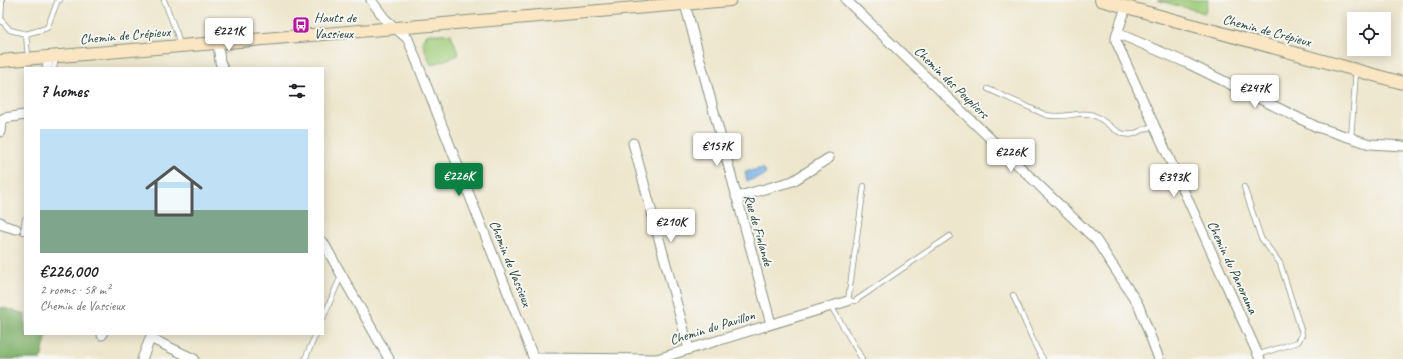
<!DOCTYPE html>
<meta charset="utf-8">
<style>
:root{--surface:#fff;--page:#f6f6f6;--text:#202124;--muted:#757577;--accent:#0b8043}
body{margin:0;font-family:Caveat,sans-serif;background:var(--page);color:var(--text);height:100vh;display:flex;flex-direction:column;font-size:15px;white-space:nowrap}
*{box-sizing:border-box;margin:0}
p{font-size:13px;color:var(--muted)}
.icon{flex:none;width:22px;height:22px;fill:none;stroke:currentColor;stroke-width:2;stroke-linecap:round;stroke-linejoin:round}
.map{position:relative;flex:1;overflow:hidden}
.side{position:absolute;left:24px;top:67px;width:300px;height:268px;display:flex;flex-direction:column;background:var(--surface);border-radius:0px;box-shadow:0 2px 10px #0003}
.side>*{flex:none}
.tools{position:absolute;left:1347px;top:12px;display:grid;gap:8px}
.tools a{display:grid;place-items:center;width:44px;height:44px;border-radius:0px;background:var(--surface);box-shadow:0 2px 10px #0003;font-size:20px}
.price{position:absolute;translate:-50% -34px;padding:0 9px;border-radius:4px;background:#fff;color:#222;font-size:13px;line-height:26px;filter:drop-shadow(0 1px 2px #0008)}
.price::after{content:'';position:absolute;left:50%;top:24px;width:12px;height:9px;margin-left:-6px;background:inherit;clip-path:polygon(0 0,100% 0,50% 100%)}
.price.current{background:var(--accent);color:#fff}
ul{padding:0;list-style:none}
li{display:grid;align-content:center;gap:8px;height:212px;padding:0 16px}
li span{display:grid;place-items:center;height:124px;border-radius:0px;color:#555}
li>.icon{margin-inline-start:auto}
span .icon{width:72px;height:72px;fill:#fffc;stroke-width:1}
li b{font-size:17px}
h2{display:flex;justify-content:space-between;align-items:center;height:48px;padding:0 16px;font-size:17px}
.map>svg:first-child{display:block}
</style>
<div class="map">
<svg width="1403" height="359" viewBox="0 0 1403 359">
<rect width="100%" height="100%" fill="#f6f6f2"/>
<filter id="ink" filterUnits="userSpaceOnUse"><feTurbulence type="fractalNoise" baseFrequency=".025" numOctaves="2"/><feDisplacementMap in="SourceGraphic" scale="8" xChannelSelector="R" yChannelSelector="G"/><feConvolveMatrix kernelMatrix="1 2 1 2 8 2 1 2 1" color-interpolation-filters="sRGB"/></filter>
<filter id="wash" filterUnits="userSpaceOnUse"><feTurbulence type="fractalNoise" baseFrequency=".012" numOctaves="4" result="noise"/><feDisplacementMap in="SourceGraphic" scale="16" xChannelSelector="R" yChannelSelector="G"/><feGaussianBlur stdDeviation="0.9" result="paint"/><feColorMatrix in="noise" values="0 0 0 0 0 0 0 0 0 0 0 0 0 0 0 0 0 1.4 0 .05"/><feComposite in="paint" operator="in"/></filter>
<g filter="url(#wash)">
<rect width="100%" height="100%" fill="#eee6cc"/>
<g fill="#a1ce7b" stroke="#608658">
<path d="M 1157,0 L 1208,0 L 1205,13 Z"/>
<path d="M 429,34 L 451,34 L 459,55 L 431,65 L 422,42 L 425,36 Z"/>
</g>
<path fill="#80b16b" stroke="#507750" d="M 1,307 L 25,314 L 25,334 L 47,334 L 41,359 L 0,359 Z"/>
<path fill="#74b1e6" stroke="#4a778d" d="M 763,168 L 766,173 L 764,176 L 747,181 L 745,172 Z"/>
</g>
<g filter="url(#ink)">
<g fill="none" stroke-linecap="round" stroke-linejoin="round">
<g stroke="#869280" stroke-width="6">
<g id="lane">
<path d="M 2,0 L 1,20 L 10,30 L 26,34 L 28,57"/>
<path d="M 164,0 L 177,34 L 180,46"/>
<path d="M 26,34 L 47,28 L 58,0 L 60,0"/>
<path d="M 54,68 L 56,58"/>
<path d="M 988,89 L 1046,115 C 1064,119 1074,112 1089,114 C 1105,116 1115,138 1133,134 C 1139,132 1146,128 1153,126"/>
<path d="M 1351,138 L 1356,70"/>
<path d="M 864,186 L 848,301 L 855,301 L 950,236"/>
<path d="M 1244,187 L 1261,238 L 1280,263 L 1301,330 L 1302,335 L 1298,342 L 1257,355"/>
<path d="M 23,232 L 25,219"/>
<path d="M 1013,295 L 1037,349 L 1043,359"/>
<path d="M 831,306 L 862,359"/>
<path d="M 323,318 L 341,276"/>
<path d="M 305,359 L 316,334"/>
</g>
</g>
<g stroke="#869280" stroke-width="11">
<g id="street">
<path d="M 371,0 L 385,19 L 408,39 L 534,359"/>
<path d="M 846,0 L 1096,240 L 1138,304 L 1159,359"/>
<path d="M 685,4 L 771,324"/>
<path d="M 1126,7 L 1116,37 L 1116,41 L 1260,359"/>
<path d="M 1117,33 L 1187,63 L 1317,127 L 1370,144 L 1403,146"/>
<path d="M 218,43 L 220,62 L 223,68"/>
<path d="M 47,68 L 49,57"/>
<path d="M 0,132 L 1,123 L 4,118 L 25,115"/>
<path d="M 633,143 L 689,349"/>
<path d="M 736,197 L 793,181 L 829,158"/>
<path d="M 0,222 L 2,225 L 16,229"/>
<path d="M 323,242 L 389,359"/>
<path d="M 102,335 L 102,334"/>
<path d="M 150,338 L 194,359"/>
<path d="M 534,358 L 657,359 L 848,301"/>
<path d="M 142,359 L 152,334"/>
</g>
</g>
<g stroke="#869280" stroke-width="14">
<g id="secondary">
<path d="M 1101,0 L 1403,83"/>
<path d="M 0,61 L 730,0"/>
</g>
</g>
<use href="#lane" stroke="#fff" stroke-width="4.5"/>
<use href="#street" stroke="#fff" stroke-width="9"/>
<use href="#secondary" stroke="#fbe6c4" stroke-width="12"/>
</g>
</g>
<defs>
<g id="bus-square" transform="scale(0.9)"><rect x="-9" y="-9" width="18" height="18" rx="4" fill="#b5179e" stroke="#f6f6f2"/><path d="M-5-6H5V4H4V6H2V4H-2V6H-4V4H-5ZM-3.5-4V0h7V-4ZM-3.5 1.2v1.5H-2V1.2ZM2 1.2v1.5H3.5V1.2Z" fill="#fff"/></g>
</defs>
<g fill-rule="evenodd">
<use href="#bus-square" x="301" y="25"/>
</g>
<g text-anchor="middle" stroke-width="4" stroke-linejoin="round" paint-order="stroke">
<g font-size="14" fill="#1f3d34" stroke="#f6f6f2" text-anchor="start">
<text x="314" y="22">Hauts de<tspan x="314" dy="16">Vassieux</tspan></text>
</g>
<g font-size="14" fill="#1f3d34" stroke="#f6f6f2">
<text transform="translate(1267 30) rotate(15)" y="5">Chemin de Crépieux</text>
<text transform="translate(125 35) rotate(-5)" y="5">Chemin de Crépieux</text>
<text transform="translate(952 82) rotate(44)" y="5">Chemin des Peupliers</text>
<text transform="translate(759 230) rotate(74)" y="5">Rue de Finlande</text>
<text transform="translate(511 263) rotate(68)" y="5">Chemin de Vassieux</text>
<text transform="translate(1233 267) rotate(65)" y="5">Chemin du Panorama</text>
<text transform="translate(712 327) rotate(-17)" y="5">Chemin du Pavillon</text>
</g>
</g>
</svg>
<div class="tools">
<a><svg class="icon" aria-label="locate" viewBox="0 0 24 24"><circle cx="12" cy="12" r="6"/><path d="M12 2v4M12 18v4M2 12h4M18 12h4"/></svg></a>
</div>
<b class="price" style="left:229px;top:52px">€221K</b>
<b class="price" style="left:1255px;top:109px">€247K</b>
<b class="price" style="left:717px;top:167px">€157K</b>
<b class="price" style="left:1011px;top:173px">€226K</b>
<b class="price current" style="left:459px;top:197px">€226K</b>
<b class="price" style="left:1174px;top:198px">€393K</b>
<b class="price" style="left:671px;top:243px">€210K</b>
<section class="side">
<h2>7 homes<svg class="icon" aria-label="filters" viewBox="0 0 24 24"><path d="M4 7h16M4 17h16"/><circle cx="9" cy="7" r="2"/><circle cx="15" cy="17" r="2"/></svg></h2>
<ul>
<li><span style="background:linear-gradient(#bfe0f5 65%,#7fa58c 0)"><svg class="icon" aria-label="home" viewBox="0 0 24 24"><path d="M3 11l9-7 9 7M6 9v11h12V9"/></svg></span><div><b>€226,000</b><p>2 rooms · 58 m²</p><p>Chemin de Vassieux</p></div></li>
</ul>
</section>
</div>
